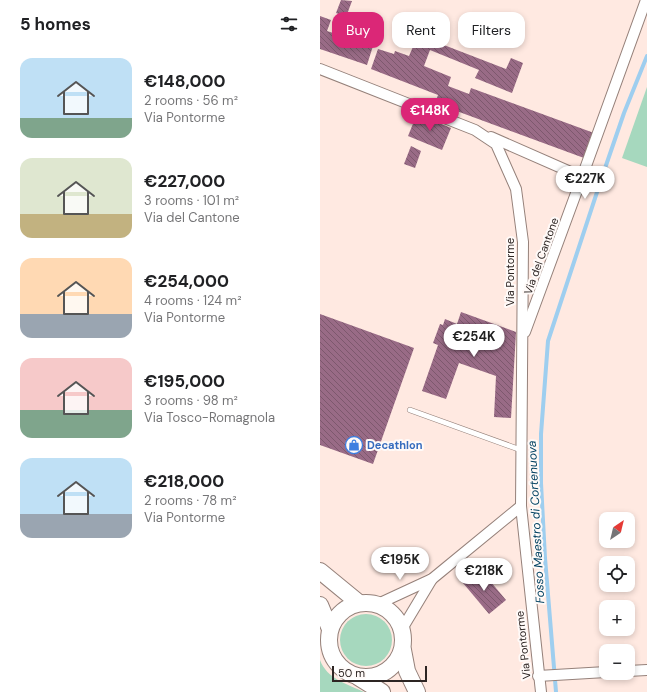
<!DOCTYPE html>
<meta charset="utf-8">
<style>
:root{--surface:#fff;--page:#f6f6f6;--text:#202124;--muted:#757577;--accent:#db2777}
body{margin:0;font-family:"DM Sans",sans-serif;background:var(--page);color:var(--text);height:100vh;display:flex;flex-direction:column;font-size:15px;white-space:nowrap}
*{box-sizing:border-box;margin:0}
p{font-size:13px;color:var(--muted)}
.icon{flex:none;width:22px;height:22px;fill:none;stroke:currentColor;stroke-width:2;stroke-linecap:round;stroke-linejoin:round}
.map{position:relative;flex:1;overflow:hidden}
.details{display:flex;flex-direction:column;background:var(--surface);width:320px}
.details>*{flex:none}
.banner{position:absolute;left:12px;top:12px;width:255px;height:36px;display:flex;gap:8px}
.needle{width:26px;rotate:35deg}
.fabs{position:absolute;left:279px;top:512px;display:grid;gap:8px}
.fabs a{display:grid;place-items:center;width:36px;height:36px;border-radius:8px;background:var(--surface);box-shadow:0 2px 6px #0003;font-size:20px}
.scale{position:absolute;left:12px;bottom:10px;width:95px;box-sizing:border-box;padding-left:4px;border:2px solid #2d2523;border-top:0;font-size:11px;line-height:14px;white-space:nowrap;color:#2d2523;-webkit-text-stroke:3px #fffaf8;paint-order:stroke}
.price{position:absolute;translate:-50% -34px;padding:0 9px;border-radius:14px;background:#fff;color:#222;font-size:13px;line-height:26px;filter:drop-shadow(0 1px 2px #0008)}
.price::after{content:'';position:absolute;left:50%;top:24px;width:12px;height:9px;margin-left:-6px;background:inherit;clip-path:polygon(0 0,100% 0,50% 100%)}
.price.on{background:var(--accent);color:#fff}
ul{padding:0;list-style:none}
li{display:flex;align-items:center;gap:12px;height:100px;padding:0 20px}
li span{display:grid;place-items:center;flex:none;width:112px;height:80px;border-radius:12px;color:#555}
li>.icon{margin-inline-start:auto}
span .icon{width:48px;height:48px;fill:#fffc;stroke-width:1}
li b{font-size:17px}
h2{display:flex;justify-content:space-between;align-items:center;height:48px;padding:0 20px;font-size:17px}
.pill{padding:0 14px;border-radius:12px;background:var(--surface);box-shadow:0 2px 6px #0003;font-size:14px;line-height:36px}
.pill.on{background:var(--accent);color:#fff}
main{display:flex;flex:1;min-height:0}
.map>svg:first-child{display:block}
</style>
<main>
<section class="details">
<h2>5 homes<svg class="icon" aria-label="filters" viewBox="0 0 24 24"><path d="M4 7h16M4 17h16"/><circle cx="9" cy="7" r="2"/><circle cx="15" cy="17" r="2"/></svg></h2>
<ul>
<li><span style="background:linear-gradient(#bfe0f5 75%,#7fa58c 0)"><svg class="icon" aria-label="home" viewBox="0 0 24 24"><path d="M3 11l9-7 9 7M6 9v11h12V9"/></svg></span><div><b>€148,000</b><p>2 rooms · 56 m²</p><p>Via Pontorme</p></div></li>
<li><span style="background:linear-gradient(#dfe7d0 70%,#c2b280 0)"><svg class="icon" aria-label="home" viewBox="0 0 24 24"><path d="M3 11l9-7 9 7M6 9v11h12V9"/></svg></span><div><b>€227,000</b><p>3 rooms · 101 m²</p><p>Via del Cantone</p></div></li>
<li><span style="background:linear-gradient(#ffd9b3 70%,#9aa5b1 0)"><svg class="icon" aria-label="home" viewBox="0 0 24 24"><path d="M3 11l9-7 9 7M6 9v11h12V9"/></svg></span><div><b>€254,000</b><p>4 rooms · 124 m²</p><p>Via Pontorme</p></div></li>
<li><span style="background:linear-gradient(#f6c9c9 65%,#7fa58c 0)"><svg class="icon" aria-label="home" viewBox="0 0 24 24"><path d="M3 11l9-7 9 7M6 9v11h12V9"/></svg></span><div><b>€195,000</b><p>3 rooms · 98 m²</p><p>Via Tosco-Romagnola</p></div></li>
<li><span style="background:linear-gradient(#bfe0f5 70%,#9aa5b1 0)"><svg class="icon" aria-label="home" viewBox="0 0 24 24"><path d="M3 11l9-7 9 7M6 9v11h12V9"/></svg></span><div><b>€218,000</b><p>2 rooms · 78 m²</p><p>Via Pontorme</p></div></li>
</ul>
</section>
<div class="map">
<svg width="327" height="692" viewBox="0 0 327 692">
<defs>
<pattern id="building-back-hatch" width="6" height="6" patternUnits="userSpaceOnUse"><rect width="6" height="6" fill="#996b86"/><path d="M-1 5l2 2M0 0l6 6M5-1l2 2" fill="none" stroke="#7d586d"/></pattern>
</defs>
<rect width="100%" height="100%" fill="#ffe9e1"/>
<g fill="#a6d8be">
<path d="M 327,87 L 327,167 L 302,158 Z"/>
<circle cx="46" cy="640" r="26"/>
<path d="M 0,660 C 7,679 27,684 44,692 L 0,692 Z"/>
</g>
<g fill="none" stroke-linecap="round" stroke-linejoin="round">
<path stroke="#9eceef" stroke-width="4" d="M 236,692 L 225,558 L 221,483 L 221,434 L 228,341 L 282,177 L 304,113 L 327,56"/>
</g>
<g fill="url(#building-back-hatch)">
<path d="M 21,0 L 32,1 L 26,17 L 16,13 Z"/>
<path d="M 0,16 L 11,20 L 7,31 L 53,46 L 47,65 L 0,49 Z"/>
<path d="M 98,35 L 186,69 L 191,58 L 203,63 L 192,93 L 155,78 L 159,70 L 110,50 L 104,66 L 131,77 L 128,86 L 149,94 L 151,88 L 274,133 L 264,158 L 115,103 L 118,95 L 51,69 L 58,49 L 74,54 L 75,51 L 89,56 Z"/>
<path d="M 97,114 L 131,128 L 122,150 L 88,136 Z"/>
<path d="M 91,146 L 101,151 L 95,168 L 84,164 Z"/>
<path d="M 141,312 L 196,332 L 191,418 L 174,417 L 176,376 L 139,363 L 126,399 L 102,391 L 118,345 L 113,343 L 120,324 L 123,325 L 125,319 L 137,324 Z"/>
<path d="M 0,314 L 94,348 L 53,464 L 0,445 Z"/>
<path d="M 160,569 L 186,600 L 169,614 L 143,583 Z"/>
</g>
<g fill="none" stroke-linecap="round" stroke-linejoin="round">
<g stroke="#95817a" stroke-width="6">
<path id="service" d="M 90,410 L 201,450"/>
</g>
<g stroke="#95817a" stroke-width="12">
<g id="minor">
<path d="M 0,69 L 155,130 L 176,144 L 196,189 L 203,242 L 201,506 L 221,692"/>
<path d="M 171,137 L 262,177 L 205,332"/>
<path d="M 262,177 L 326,0"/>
<path d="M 58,604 L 112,579 L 201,506"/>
<path d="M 82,629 L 112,579"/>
<path d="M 308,671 L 327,670"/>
<path d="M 218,676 L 286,672"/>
</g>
</g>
<g stroke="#95817a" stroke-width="18">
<g id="primary">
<path d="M 0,571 L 39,603"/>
<circle cx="46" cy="640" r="37"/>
<path d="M 0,605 L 10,629"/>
<path d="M 83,650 L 87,671 L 97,692"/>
<path d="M 38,677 L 62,692"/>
</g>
</g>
<use href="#service" stroke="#fff" stroke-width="5"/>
<use href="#minor" stroke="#fff" stroke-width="10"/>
<use href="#primary" stroke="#fff" stroke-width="16"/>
</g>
<defs>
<g id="shop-ring" transform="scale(0.9)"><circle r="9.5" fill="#fffaf8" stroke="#3f7fe0" stroke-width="1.5"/><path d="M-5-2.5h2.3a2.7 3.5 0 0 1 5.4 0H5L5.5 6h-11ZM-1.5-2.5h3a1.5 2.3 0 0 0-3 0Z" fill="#3f7fe0"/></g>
</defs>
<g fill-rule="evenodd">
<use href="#shop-ring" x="34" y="445"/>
</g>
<g text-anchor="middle" stroke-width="4" stroke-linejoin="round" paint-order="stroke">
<g font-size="11" fill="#2d2523" stroke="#fffaf8">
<text transform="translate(221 256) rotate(-70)" y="4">Via del Cantone</text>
<text transform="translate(190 272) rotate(-90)" y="4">Via Pontorme</text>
<text transform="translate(203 645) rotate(-96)" y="4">Via Pontorme</text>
</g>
<g font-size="11" font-weight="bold" fill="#366cbe" stroke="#fffaf8" text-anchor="start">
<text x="47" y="449">Decathlon</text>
</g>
<g font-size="12" font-style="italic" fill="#044262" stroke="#fffaf8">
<text transform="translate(216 522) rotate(-93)" y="4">Fosso Maestro di Cortenuova</text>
</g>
</g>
</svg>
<div class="fabs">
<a><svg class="needle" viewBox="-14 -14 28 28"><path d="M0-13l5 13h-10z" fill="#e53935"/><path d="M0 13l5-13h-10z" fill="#757577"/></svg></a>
<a><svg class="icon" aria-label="locate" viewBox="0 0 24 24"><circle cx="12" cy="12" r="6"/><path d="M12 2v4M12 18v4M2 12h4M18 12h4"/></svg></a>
<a>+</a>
<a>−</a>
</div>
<div class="scale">50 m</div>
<b class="price on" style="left:110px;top:132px">€148K</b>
<b class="price" style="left:265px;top:200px">€227K</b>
<b class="price" style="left:154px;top:358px">€254K</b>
<b class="price" style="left:80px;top:581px">€195K</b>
<b class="price" style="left:164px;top:592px">€218K</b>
<div class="banner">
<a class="pill on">Buy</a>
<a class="pill">Rent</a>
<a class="pill">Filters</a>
</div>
</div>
</main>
